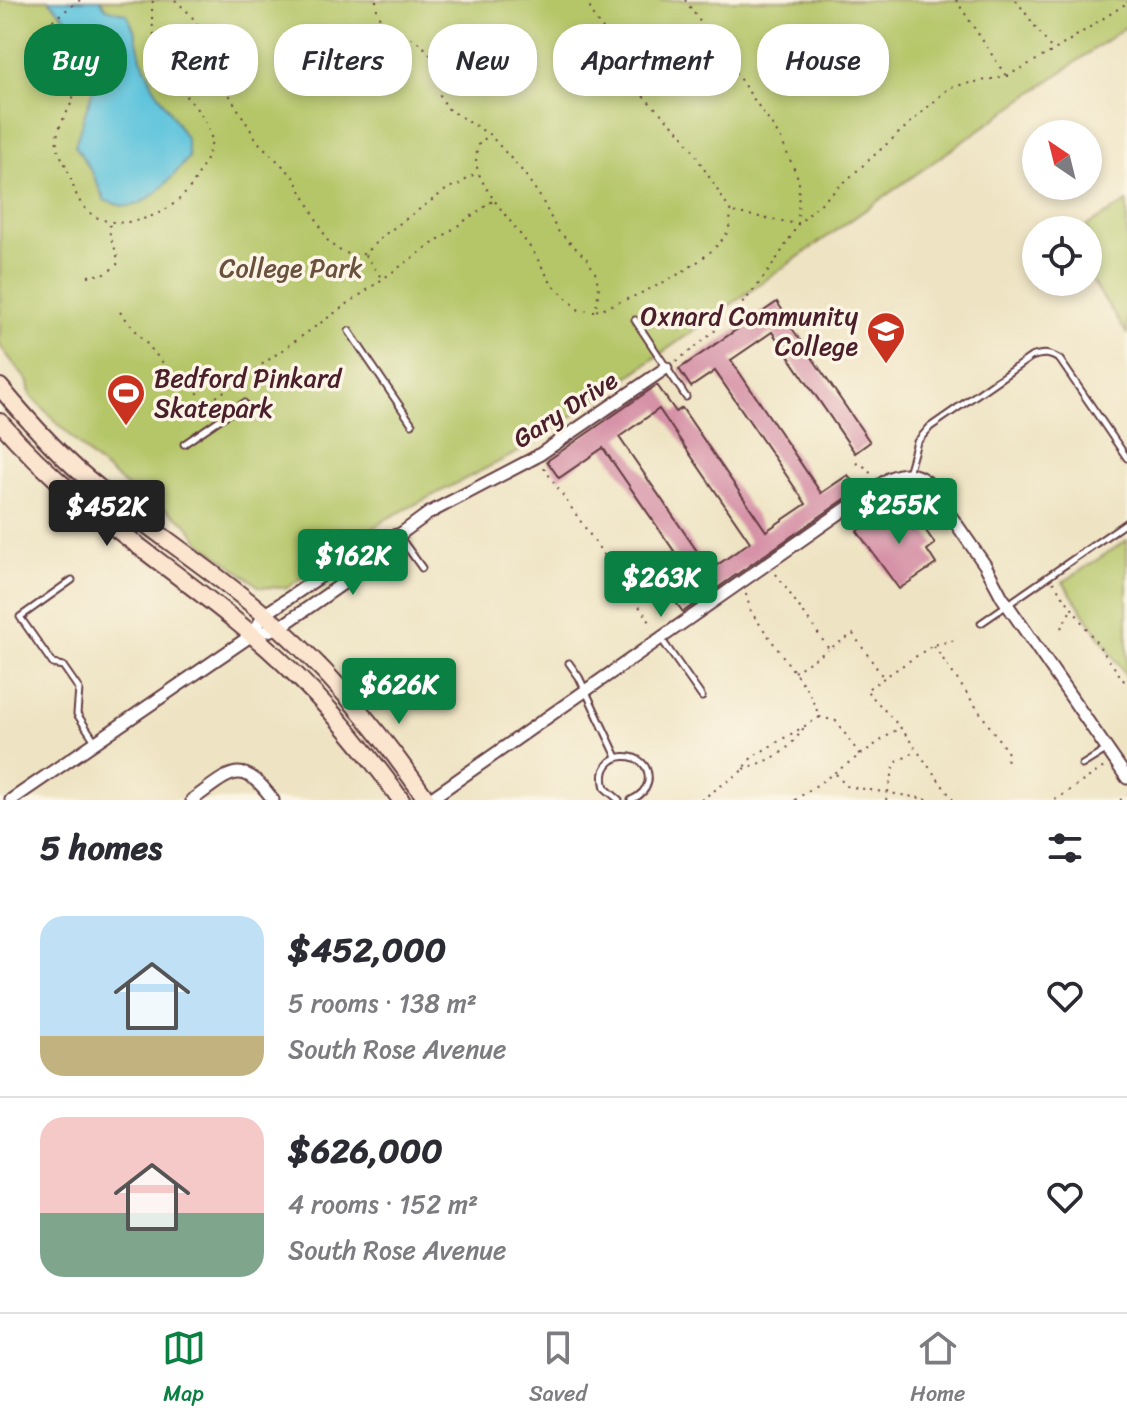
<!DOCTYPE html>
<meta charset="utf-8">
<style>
:root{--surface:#fff;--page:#f2f2f3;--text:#2b2b33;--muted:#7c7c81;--line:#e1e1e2;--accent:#0b8043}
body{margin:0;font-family:Sriracha,sans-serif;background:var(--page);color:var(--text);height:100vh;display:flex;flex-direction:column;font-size:30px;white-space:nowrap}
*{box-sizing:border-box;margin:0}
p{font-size:26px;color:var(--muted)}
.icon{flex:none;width:44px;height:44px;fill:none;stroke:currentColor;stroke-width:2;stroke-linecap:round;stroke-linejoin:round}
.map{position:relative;height:800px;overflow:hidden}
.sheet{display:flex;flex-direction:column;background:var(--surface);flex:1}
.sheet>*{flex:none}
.banner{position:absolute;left:24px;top:24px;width:1080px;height:72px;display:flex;gap:16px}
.needle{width:52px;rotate:325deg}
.tools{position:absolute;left:1022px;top:120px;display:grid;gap:16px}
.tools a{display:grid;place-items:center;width:80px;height:80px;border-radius:50%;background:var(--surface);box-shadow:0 4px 12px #0003;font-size:40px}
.price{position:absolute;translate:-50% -68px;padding:0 18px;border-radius:8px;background:var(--accent);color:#fff;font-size:26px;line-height:52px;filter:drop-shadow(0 2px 4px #0008)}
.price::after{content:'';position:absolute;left:50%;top:48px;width:24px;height:18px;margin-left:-12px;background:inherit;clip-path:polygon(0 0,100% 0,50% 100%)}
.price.active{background:#222;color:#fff}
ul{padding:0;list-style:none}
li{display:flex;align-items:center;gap:24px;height:200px;padding:0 40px}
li+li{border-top:2px solid var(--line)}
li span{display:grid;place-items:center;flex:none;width:224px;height:160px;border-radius:24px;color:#555}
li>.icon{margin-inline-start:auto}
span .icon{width:96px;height:96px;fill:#fffc;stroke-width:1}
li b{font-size:34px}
h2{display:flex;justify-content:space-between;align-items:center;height:96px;padding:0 40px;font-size:34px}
.tag{padding:0 28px;border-radius:32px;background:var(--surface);box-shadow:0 4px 12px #0003;font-size:28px;line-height:72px}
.tag.active{background:var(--accent);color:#fff}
.dock{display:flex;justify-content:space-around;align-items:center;height:112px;border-top:2px solid var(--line);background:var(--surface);font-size:22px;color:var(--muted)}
.dock a{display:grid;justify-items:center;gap:4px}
.dock .active{color:var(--accent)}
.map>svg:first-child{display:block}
</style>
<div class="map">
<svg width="1127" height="800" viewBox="0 0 1127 800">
<rect width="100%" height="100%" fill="#fcf5e5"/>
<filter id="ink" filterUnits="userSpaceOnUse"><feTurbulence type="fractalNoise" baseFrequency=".0125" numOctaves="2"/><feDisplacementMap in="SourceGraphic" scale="16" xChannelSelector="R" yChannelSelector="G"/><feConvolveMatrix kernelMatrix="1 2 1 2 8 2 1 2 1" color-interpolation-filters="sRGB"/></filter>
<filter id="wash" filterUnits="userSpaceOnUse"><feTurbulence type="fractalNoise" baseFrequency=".006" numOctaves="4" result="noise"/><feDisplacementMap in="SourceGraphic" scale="32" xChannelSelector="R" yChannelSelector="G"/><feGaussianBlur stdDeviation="1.8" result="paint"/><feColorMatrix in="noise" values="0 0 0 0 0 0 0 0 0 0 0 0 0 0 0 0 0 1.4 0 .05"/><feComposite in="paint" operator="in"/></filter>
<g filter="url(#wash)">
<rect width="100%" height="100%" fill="#eee3c2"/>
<g fill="#b5c669" stroke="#80724a" stroke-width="2">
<path d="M 0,0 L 1127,0 L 1127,26 L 528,447 L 388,518 L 287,588 L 260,587 L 199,541 L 186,523 L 154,501 L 137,495 L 91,457 L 30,395 L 28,382 L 0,346 Z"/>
<path d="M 1127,202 L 1127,334 L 1088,275 L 1088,230 L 1080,230 Z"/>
<path d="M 1127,540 L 1127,677 L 1063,582 Z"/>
</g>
<path fill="#60c5dd" stroke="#557284" stroke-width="2" d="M 49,0 L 100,0 L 106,8 L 127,14 L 135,32 L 141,58 L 153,85 L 186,138 L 189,157 C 175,174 148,209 124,206 C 118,205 111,202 105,201 L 93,174 L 75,145 L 93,89 L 90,68 L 77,49 L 74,27 Z"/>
<g id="blocks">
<g fill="#d692a7" fill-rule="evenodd">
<path d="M 777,302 L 789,320 L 787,321 L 870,442 L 855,453 L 772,332 L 731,360 L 821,493 L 848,475 L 858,490 L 683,612 L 671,596 L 694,580 L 603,448 L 559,478 L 547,461 L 657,385 L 676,412 L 682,408 L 766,531 L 806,504 L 715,371 L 691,387 L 679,369 ZM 659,409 L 750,542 L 710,570 L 619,437 Z"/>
<path d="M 895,505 L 913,530 L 922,525 L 935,544 L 927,550 L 936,564 L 899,589 L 857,531 Z"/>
</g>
</g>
</g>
<g filter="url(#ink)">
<use href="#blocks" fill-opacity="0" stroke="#633c42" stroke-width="2"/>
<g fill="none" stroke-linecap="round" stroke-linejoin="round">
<g stroke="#633c42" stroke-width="9">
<g id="service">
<path d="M 635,320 L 686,397"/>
<path d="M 349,331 L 412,424"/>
<path d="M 184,444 L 244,403"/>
<path d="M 908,473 L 917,442 L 930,427 L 1031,357 C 1043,353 1050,353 1060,360 L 1127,458"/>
<path d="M 399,536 L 422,568"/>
<path d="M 72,580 L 20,617 L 53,664 L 63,666 L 79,689 L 77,714 L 95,741"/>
<path d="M 981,623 L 1127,522"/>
<path d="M 662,640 L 702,697"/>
<path d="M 569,663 L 579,677 L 617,757"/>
<path d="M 1082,765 L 1106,750"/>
<path d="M 619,800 L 605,788 C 593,747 653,747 648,782 C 646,791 640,796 631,800"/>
</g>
</g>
<g stroke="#633c42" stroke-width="15">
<g id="minor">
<path d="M 252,635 L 264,615 L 368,544 L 397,535"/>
<path d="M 11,800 L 252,635 L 279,628 L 378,559 L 399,535 L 429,513 L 536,457 L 666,368"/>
<path d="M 192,800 C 229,774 241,755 273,800"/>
<path d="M 429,800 L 890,478 C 904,472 914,472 927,482 L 985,565 L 1002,597 L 1127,778"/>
</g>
</g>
<g stroke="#633c42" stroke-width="20">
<g id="secondary">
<path d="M 0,387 C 29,422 62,459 98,487 C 148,528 203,564 253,605 C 322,661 377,728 427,800"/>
<path d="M 0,422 C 67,500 153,554 232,618 C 298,671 353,731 401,800"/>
</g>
</g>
<g stroke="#633c42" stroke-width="2" stroke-dasharray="2 6" stroke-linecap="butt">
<path d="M 80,0 L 46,25 C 53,44 72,68 74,86 C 76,105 59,119 57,138 C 55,150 64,160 68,171 C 72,181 74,191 79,200 C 94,226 124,226 149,217 C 184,205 202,176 212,142 C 208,114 187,100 171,79 C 157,59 149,24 153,0"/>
<path d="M 175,0 L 190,14 L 207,39 L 212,65 L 219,78 L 258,142 L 294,177 L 329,243 L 342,252 L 353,255 L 364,254 L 384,235 L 450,187 L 457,186 L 476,173"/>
<path d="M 376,0 C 377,34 399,27 419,43 C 430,51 438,68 446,80 L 445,89 L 440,95 L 447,108 L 490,135 L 524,173 L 541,198 L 557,230 L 587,259 L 596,274 L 599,290 L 595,311 L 579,310 L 551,283 L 533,251 L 494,200"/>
<path d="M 587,0 L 593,16 L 611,40 L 630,79 L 643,96 L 683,135 L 731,212 C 730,221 730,229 725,236 C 700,270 634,298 595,311"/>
<path d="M 685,0 L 780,137 L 799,180 L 798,224 L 950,87 L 1007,76 L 1053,51 L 1127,3"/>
<path d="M 956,0 L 1006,76"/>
<path d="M 1016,0 L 1053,51"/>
<path d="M 365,255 L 382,279"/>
<path d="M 88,276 L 105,274 L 117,265 C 120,250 107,240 110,225"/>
<path d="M 120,312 L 168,369 L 209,402 L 494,200 C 481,180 470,165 480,142 L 489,136"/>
<path d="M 676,361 C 730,324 766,281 798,224 L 732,212"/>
<path d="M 856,463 L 865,467 L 873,476"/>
<path d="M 544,468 L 652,625"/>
<path d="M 776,574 L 829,649 L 853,634 L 883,677"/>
<path d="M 1053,582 L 1127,685"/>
<path d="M 746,594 L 751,612 L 808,691 L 820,717 L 836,721 L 860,755"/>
<path d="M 1061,628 L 1072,608"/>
<path d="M 934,646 L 1008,753 L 1005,766"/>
<path d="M 794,672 L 828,650"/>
<path d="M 744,769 C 776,758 786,754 805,726"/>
<path d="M 836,774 L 846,786 L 932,800"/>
<path d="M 701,800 L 743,770 L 752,757 L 820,717"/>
<path d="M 795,800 L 899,728"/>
<path d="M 886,800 L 895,763 L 916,751"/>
<path d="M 953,800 L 900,727 L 866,690 L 933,645 L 956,640"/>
<path d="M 1055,800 L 1104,767"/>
<path d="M 1120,800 L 1127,796"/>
</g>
<use href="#service" stroke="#fff" stroke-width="5"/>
<use href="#minor" stroke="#fff" stroke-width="11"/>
<use href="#secondary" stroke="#fbe5cf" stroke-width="16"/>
</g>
</g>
<defs>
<g id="university-pin" transform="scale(2)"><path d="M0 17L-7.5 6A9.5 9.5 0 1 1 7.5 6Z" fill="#c8321e" stroke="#fcf5e5"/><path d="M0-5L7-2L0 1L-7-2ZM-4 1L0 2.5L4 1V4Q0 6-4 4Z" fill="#fff"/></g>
<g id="stadium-pin" transform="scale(2)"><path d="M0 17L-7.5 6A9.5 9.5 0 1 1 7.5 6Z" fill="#c8321e" stroke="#fcf5e5"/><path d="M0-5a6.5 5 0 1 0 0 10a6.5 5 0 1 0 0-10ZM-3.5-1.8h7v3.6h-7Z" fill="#fff"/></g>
</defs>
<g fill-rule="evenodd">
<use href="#university-pin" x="886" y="331"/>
<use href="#stadium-pin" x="126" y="393"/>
</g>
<g text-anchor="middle" stroke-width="7" stroke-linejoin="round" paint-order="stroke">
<g font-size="26" fill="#6a513e" stroke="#fcf5e5">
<text x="291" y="277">College Park</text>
</g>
<g font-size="26" fill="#4a1f2b" stroke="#fcf5e5" text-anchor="end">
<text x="858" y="325">Oxnard Community<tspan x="858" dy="30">College</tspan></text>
<text x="154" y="387" text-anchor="start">Bedford Pinkard<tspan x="154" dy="30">Skatepark</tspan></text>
</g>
<g font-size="26" fill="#4a1f2b" stroke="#fcf5e5">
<text transform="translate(565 409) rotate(-33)" y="9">Gary Drive</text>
</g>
</g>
</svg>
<div class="tools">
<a><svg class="needle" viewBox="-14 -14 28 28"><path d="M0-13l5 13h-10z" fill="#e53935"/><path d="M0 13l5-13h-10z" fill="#7c7c81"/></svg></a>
<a><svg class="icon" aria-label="locate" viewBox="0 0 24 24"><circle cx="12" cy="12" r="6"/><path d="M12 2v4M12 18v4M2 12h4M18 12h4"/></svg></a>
</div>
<b class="price" style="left:899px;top:546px">$255K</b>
<b class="price active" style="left:107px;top:548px">$452K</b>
<b class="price" style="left:353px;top:597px">$162K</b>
<b class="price" style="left:661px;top:619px">$263K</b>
<b class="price" style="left:399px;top:726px">$626K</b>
<div class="banner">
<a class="tag active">Buy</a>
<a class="tag">Rent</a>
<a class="tag">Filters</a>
<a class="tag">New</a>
<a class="tag">Apartment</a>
<a class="tag">House</a>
</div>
</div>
<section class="sheet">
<h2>5 homes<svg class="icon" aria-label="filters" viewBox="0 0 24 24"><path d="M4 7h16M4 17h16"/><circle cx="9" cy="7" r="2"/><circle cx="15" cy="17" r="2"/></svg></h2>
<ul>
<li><span style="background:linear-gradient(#bfe0f5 75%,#c2b280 0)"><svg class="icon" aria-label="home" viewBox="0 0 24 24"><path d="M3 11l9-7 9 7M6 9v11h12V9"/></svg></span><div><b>$452,000</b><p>5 rooms · 138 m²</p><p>South Rose Avenue</p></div><svg class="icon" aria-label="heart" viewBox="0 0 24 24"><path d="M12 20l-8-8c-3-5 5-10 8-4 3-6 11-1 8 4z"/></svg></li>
<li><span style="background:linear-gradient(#f6c9c9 60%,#7fa58c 0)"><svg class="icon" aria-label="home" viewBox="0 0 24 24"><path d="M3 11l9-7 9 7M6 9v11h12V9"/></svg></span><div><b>$626,000</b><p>4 rooms · 152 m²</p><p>South Rose Avenue</p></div><svg class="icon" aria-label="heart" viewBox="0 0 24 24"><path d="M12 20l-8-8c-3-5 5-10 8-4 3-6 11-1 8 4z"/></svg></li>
</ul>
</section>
<nav class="dock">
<a class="active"><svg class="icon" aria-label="map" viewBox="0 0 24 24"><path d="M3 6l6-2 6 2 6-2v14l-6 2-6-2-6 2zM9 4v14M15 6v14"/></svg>Map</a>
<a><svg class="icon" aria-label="saved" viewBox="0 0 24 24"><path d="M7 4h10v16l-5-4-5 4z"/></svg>Saved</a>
<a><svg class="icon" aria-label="home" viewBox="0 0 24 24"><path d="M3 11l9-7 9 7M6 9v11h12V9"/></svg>Home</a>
</nav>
